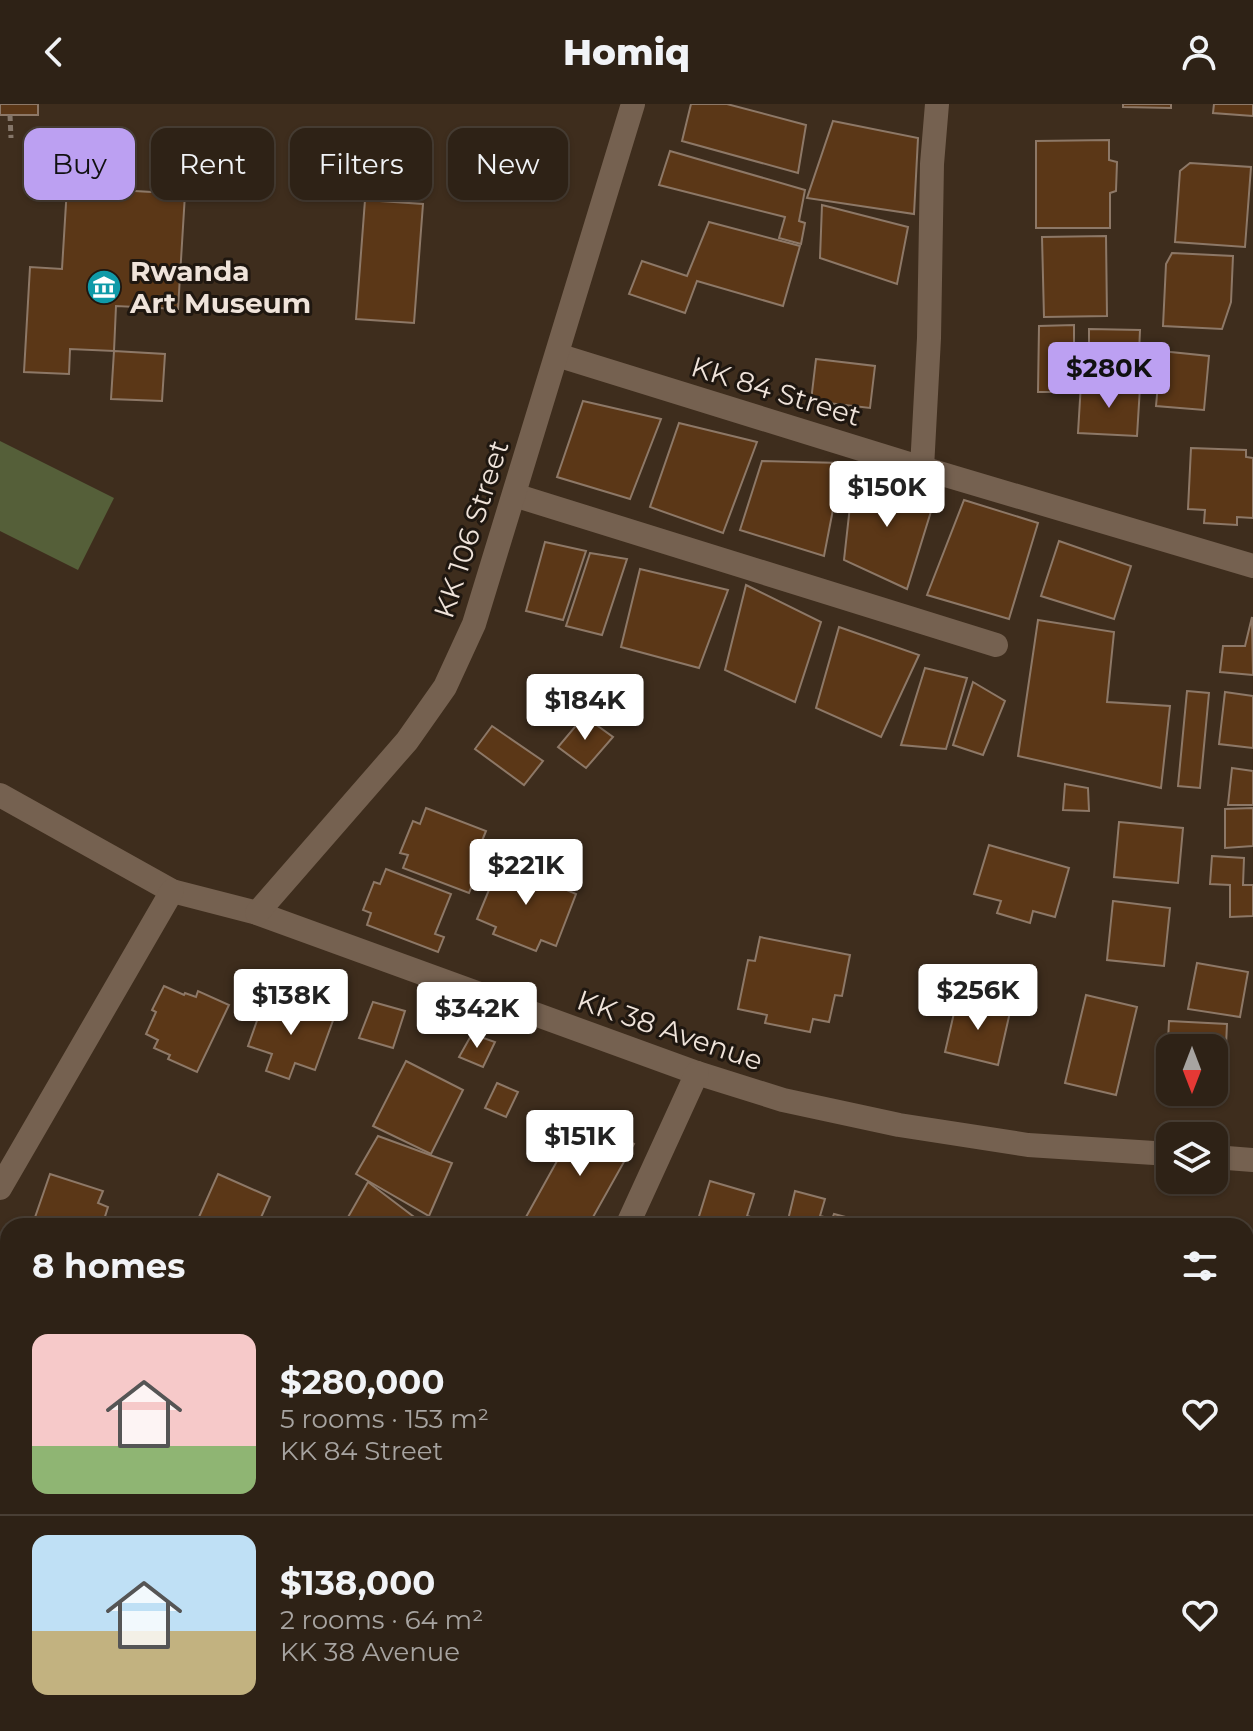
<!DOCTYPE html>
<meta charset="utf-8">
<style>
:root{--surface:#2e2216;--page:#3a2f23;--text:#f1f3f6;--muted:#a7a4a1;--line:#493f35;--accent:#bca0f2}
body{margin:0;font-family:Montserrat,sans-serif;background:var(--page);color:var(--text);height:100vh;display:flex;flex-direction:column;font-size:30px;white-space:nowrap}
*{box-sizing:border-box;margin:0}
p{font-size:26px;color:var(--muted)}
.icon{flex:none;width:44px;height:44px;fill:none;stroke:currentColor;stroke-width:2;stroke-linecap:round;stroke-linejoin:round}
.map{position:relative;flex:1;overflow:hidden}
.panel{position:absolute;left:0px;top:1114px;width:1254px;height:514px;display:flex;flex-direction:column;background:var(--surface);border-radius:24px 24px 0 0;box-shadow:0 2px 6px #0004,0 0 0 2px var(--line)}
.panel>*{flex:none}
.banner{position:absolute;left:24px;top:24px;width:800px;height:72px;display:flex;gap:16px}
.needle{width:52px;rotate:180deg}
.buttons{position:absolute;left:1156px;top:930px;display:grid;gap:16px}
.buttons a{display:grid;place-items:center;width:72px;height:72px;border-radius:16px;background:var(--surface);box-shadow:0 2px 6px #0004,0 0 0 2px var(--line);font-size:40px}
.price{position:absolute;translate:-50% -68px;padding:0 18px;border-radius:8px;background:#fff;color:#222;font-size:26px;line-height:52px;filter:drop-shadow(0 2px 4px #0008)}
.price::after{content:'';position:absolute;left:50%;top:48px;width:24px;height:18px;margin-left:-12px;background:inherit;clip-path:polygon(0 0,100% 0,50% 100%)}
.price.on{background:var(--accent);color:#111}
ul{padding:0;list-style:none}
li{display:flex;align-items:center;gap:24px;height:200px;padding:0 32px}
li+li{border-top:2px solid var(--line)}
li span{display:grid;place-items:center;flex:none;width:224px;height:160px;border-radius:16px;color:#555}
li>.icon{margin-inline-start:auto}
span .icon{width:96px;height:96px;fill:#fffc;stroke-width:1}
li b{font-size:34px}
h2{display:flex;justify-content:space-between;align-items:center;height:96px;padding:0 32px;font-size:34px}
.chip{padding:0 28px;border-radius:16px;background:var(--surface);box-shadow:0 2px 6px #0004,0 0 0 2px var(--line);font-size:28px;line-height:72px}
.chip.on{background:var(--accent);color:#111}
header{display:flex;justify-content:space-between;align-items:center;height:104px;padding:0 32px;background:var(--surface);font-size:36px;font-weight:800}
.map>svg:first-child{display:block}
</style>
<header><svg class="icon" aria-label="back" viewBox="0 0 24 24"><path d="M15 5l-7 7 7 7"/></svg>Homiq<svg class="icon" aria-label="person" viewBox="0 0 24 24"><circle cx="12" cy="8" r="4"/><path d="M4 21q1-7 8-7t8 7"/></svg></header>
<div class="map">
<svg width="1253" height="1627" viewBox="0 0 1253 1627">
<rect width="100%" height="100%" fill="#3e2d1d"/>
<path fill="#555f39" d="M 0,337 L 114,394 L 78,466 L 0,427 Z"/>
<g fill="#5b3717" stroke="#8d7867" stroke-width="2">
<rect x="0" y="0" width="38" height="11"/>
<path d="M 691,0 L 727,0 L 806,21 L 798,69 L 682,37 Z"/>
<path d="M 1123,0 L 1171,0 L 1171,4 L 1123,3 Z"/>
<path d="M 1214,0 L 1253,0 L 1253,12 L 1213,9 Z"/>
<path d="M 833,17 L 918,34 L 914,110 L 807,94 Z"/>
<path d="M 1109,36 L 1109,56 L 1117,58 L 1116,87 L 1110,89 L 1110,124 L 1036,124 L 1036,37 Z"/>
<path d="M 670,47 L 805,86 L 799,117 L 805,119 L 801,140 L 779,134 L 785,113 L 659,81 Z"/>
<path d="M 1190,59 L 1251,63 L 1245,143 L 1175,138 L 1180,67 Z"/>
<path d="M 67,83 L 185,90 L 178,205 L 116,202 L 114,247 L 70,245 L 69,270 L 24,268 L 30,163 L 62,165 Z"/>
<path d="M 365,96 L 423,100 L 414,219 L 356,215 Z"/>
<path d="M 822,101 L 908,123 L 897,180 L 820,154 Z"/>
<path d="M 709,118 L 800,142 L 783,202 L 697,177 L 685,209 L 629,190 L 642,157 L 687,172 Z"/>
<path d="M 1106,132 L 1107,212 L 1044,213 L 1042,133 Z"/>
<path d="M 1172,149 L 1233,152 L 1231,198 L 1222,225 L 1163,222 L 1166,160 Z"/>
<path d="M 1074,221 L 1074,288 L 1038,288 L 1039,222 Z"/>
<path d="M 1089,225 L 1140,226 L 1139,249 L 1089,248 Z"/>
<path d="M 114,247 L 165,250 L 162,297 L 111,295 Z"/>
<path d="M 1161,247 L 1209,252 L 1204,306 L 1156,302 Z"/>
<path d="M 816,255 L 875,262 L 870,304 L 811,297 Z"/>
<path d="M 1081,279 L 1140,283 L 1137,332 L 1078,329 Z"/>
<path d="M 583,297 L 661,315 L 630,395 L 557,373 Z"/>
<path d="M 679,319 L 757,338 L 723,429 L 650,403 Z"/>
<path d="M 1191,344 L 1246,346 L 1246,353 L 1253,354 L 1253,414 L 1237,413 L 1237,421 L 1204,419 L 1205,406 L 1188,405 Z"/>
<path d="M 762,357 L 842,359 L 824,452 L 740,426 Z"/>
<path d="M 853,375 L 937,388 L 907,485 L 844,456 Z"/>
<path d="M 964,396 L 1038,419 L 1009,515 L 927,491 Z"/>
<path d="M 1059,437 L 1131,462 L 1114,515 L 1041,492 Z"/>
<path d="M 545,438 L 586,447 L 563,516 L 526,507 Z"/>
<path d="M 590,449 L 627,455 L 602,531 L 566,522 Z"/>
<path d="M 640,465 L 728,486 L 699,564 L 621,543 Z"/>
<path d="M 746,481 L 821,518 L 795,598 L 725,566 Z"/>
<path d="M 1252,513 L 1253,571 L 1220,568 L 1223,542 L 1245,542 Z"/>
<path d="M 1038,516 L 1114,528 L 1107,598 L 1170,602 L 1161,684 L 1018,652 Z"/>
<path d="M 839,523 L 919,551 L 881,633 L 816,604 Z"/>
<path d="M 925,564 L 967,574 L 946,645 L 901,641 Z"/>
<path d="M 973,578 L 1005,597 L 983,651 L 953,641 Z"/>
<path d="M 1187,587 L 1209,589 L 1200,684 L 1178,682 Z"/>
<path d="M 1225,588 L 1253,592 L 1253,644 L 1219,640 Z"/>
<path d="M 584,612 L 613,633 L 586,664 L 558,643 Z"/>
<path d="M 492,622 L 543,657 L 524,681 L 475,645 Z"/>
<path d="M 1232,664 L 1253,667 L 1253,701 L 1228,701 Z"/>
<path d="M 1065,680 L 1088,684 L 1089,707 L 1063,706 Z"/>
<path d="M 426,704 L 486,727 L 477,749 L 484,751 L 469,789 L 403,764 L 408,751 L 400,749 L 413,717 L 420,720 Z"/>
<path d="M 1253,704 L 1253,742 L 1225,744 L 1225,705 Z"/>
<path d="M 1119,718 L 1183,724 L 1178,779 L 1114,773 Z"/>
<path d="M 989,741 L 1069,764 L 1055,813 L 1033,807 L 1030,819 L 997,809 L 1001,797 L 974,790 Z"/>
<path d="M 1212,752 L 1244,754 L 1243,781 L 1253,781 L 1253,812 L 1230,813 L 1230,781 L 1210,780 Z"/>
<path d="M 500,759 L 520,767 L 523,760 L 549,771 L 546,777 L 576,790 L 556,842 L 541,836 L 536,847 L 493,830 L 496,823 L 477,815 Z"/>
<path d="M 386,765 L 451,790 L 435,830 L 444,833 L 438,848 L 367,821 L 371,809 L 363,806 L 374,778 L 380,780 Z"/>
<path d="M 1113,797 L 1170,804 L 1164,862 L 1107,856 Z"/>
<path d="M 760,833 L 850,851 L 842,892 L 835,891 L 829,918 L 813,915 L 810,928 L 765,919 L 767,911 L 738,905 L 748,856 L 755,857 Z"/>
<path d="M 1197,859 L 1248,868 L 1240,913 L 1188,905 Z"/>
<path d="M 164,882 L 184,891 L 185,889 L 196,893 L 198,887 L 229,901 L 197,968 L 168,955 L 170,951 L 154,944 L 158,936 L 146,930 L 156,908 L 152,906 Z"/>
<path d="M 1086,891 L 1137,903 L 1116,991 L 1065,979 Z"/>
<path d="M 957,896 L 1010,908 L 998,961 L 945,948 Z"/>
<path d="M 264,897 L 301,911 L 304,900 L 335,911 L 315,966 L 295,959 L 289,975 L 266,967 L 272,950 L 248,942 Z"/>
<path d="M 373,898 L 405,907 L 393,944 L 359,934 Z"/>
<path d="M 1169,917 L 1227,920 L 1224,985 L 1214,985 L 1214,944 L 1170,944 L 1170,988 L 1193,988 L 1193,996 L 1165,995 Z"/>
<path d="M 472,930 L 495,938 L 483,963 L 459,953 Z"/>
<path d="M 406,957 L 463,986 L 431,1050 L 373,1022 Z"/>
<path d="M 497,979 L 518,988 L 506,1013 L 485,1004 Z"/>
<path d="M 582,1012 L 634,1040 L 588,1122 L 521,1122 Z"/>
<path d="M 378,1032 L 452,1059 L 429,1112 L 356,1070 Z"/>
<path d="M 50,1070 L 103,1087 L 98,1099 L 108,1103 L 102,1122 L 32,1122 Z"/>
<path d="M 218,1070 L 270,1093 L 259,1118 L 268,1122 L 195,1122 Z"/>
<path d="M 710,1077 L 754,1090 L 747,1112 L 768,1118 L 766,1122 L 696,1122 Z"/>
<path d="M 368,1078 L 426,1122 L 343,1122 Z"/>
<path d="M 795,1087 L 825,1095 L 820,1112 L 832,1115 L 834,1110 L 857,1116 L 855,1122 L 782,1122 L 783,1119 L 787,1120 Z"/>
<path d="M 1246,1137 L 1253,1138 L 1253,1214 L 1246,1214 Z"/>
<path d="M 1253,1360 L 1253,1379 L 1246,1381 L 1246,1361 Z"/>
<path d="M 1253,1399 L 1253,1418 L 1246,1419 L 1246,1400 Z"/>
<path d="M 0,1547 L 8,1552 L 8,1558 L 0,1571 Z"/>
<path d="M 0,1612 L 8,1616 L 8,1620 L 16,1621 L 12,1627 L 0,1627 Z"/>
<path d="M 94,1620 L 117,1620 L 113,1627 L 90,1627 Z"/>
<path d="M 146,1620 L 154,1620 L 169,1627 L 143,1627 Z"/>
<path d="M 378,1620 L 419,1620 L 416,1627 L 392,1627 Z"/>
<path d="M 446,1620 L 470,1620 L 469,1627 L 445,1627 Z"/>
<path d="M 506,1620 L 524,1620 L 523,1627 L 506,1627 Z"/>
<rect x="531" y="1620" width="29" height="7"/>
</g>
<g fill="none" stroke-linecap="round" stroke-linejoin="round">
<path stroke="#857669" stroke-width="5" stroke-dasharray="6 4" stroke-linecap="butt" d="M 10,11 L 11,34"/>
<g stroke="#756150" stroke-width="24">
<path d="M 557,251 L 922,364 L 1253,462"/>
<path d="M 922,364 L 929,234 L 932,60 L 937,0"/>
<path d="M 514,391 L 996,541"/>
<path d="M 0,691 L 172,787 L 257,809 L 697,969 L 783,996 L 899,1021 L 1028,1041 L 1170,1050"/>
<path d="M 257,809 L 407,637 L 445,583 L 474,520 L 633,0"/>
<path d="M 1214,1053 L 1253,1056"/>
<path d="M 0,1084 L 172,787"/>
<path d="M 627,1122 L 697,969"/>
<path d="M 0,1197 L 8,1204"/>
</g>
<g stroke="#af885a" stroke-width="24">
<path d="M 1246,1318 L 1253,1315"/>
<path d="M 719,1627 L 729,1620"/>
</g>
</g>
<defs>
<g id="museum-disc" transform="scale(1.8)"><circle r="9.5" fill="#0f9aa8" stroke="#1f1710"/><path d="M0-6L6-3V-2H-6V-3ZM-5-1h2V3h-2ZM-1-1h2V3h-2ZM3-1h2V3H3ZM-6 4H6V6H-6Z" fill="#fff"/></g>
</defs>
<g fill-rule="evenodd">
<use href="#museum-disc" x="104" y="183"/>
</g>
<g text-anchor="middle" stroke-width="6" stroke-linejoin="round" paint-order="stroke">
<g font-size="28" font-weight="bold" fill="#efe3da" stroke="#1f1710" text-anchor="start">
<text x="130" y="177">Rwanda<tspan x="130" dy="32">Art Museum</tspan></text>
</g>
<g font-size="28" fill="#efe3da" stroke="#1f1710">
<text transform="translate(776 287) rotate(17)" y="10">KK 84 Street</text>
<text transform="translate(471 425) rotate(-72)" y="10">KK 106 Street</text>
<text transform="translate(670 926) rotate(19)" y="10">KK 38 Avenue</text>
</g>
</g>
</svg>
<div class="buttons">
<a><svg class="needle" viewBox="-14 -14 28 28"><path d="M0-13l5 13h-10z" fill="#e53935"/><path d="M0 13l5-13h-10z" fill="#a7a4a1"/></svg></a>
<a><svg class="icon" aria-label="layers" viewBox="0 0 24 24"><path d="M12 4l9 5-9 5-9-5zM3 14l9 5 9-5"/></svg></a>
</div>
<b class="price on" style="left:1109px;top:306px">$280K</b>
<b class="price" style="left:887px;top:425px">$150K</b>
<b class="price" style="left:585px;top:638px">$184K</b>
<b class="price" style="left:526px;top:803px">$221K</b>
<b class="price" style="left:978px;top:928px">$256K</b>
<b class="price" style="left:291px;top:933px">$138K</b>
<b class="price" style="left:477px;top:946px">$342K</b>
<b class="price" style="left:580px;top:1074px">$151K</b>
<div class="banner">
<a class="chip on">Buy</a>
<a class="chip">Rent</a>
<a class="chip">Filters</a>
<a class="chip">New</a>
</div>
<section class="panel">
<h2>8 homes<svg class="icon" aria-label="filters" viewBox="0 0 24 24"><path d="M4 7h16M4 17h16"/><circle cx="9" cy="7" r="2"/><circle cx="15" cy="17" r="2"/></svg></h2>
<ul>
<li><span style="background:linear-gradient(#f6c9c9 70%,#8fb573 0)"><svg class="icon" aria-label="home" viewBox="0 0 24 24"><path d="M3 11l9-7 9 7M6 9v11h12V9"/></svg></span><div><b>$280,000</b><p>5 rooms · 153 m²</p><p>KK 84 Street</p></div><svg class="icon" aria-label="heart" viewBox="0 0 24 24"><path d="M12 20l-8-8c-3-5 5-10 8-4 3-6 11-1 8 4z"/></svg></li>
<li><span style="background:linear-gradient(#bfe0f5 60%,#c2b280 0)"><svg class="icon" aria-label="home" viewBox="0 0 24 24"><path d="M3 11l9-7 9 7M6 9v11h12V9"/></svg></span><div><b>$138,000</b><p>2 rooms · 64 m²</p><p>KK 38 Avenue</p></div><svg class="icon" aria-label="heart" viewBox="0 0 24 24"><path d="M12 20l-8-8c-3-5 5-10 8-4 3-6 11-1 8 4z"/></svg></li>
</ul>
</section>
</div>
